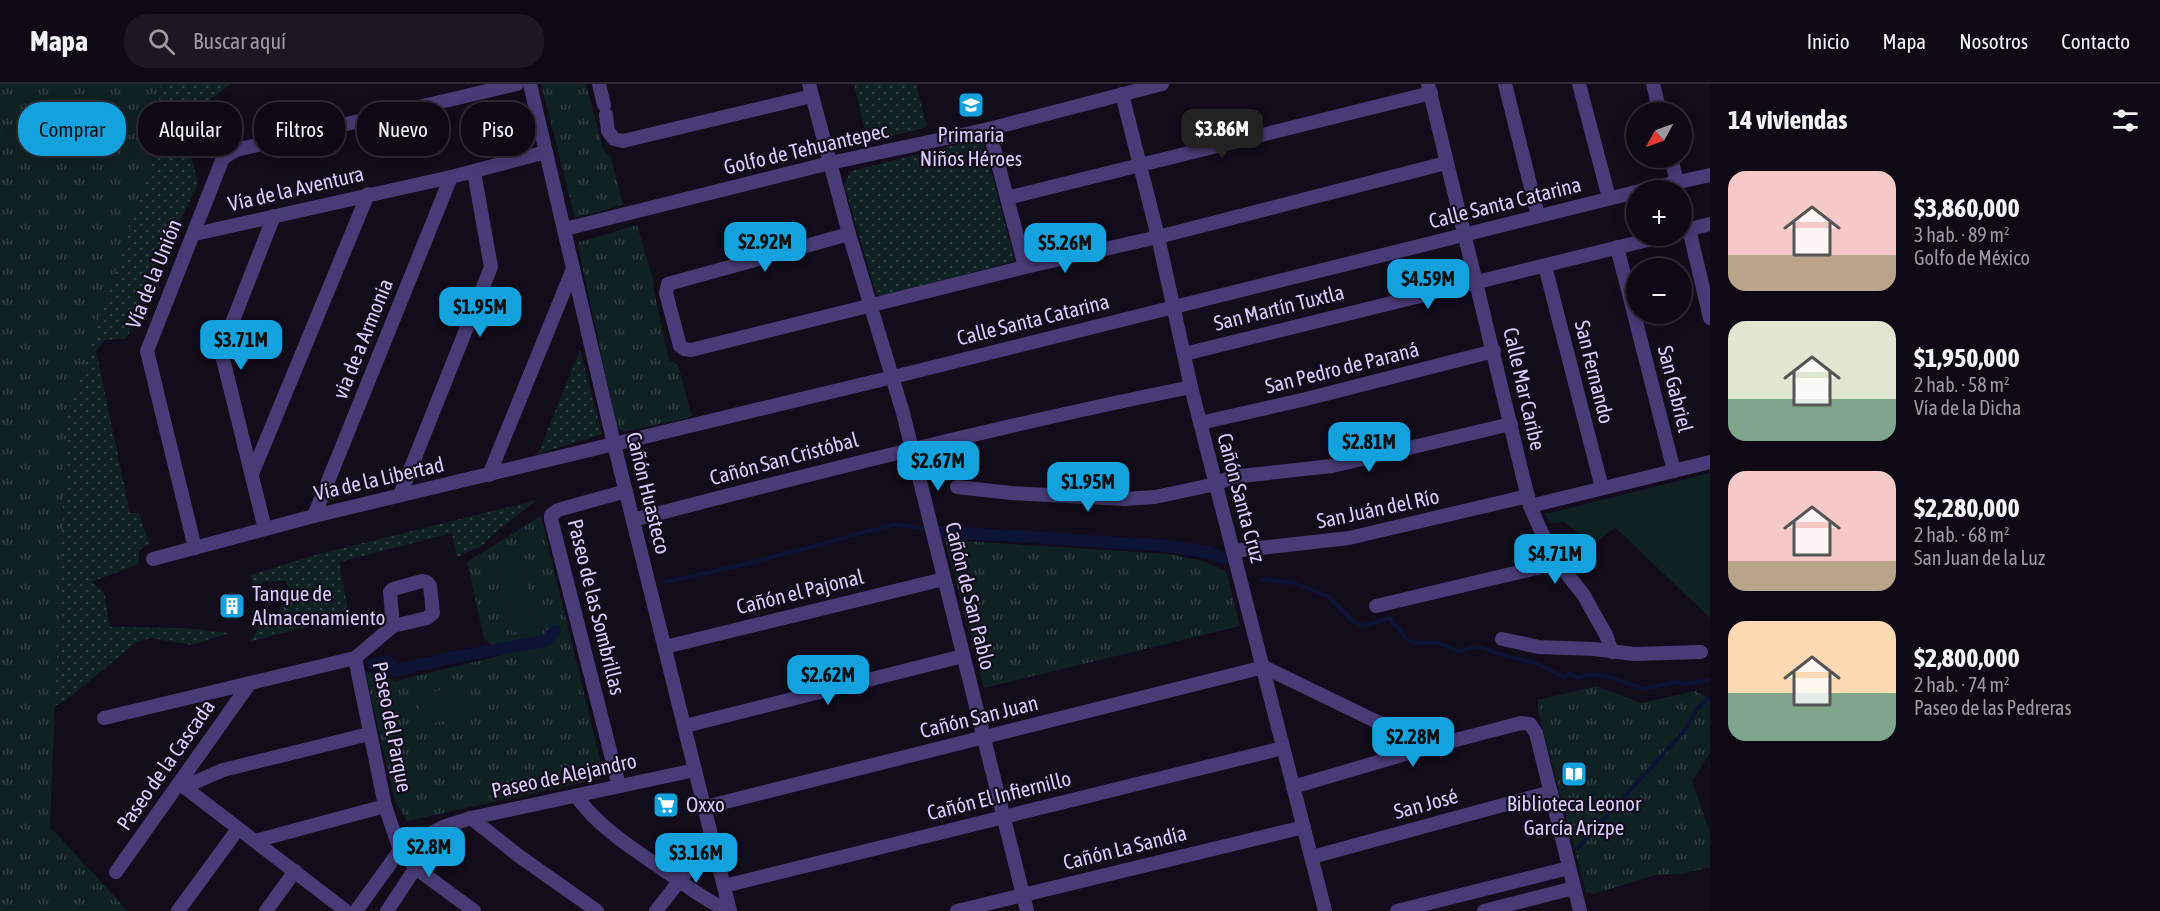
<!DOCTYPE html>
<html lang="es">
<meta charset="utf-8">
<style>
:root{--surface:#0e0914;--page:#1c1722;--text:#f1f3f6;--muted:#9b9aa0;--line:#2e2a34;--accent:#13a2de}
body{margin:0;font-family:"Asap Condensed",sans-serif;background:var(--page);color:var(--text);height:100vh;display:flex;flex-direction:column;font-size:22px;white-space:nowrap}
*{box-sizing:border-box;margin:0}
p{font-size:20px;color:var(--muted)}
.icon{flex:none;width:33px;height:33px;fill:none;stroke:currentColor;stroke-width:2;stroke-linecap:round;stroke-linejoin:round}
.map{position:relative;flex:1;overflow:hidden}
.drawer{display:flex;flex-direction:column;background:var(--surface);width:450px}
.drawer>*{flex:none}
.hud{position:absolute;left:18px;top:18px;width:570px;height:54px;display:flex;gap:12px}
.needle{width:39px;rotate:230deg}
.buttons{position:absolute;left:1626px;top:18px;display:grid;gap:12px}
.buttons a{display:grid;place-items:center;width:66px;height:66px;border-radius:50%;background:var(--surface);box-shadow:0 3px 15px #0003,0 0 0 2px var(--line);font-size:30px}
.price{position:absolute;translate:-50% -51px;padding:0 14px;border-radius:12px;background:var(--accent);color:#111;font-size:20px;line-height:39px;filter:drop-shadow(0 2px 3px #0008)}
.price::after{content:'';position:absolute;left:50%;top:36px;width:18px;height:14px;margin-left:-9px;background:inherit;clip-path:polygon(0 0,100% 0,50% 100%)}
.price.selected{background:#222;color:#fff}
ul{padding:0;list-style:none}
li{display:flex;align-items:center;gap:18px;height:150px;padding:0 18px}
li span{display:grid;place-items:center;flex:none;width:168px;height:120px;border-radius:18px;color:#555}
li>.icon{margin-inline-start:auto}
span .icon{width:72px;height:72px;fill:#fffc;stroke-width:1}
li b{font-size:26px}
h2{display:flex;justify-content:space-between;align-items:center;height:72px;padding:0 18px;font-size:26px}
.chip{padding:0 21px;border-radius:24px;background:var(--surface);box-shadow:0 3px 15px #0003,0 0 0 2px var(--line);font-size:21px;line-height:54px}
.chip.selected{background:var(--accent);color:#111}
header{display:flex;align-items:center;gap:36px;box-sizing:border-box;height:84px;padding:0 30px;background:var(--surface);border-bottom:2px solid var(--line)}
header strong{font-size:28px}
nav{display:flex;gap:33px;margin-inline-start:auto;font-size:21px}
.search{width:420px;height:54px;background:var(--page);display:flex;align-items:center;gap:15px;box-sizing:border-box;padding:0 21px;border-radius:24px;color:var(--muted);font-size:22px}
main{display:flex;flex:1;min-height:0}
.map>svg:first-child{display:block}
</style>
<header>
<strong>Mapa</strong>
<div class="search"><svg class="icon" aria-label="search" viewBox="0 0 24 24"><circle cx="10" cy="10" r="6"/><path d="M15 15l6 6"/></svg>Buscar aquí</div>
<nav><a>Inicio</a><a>Mapa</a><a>Nosotros</a><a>Contacto</a></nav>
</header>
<main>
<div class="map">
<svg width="1710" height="827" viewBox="0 0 1710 827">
<defs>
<pattern id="grass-dots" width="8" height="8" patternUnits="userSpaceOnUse" patternTransform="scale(1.5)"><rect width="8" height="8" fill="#102124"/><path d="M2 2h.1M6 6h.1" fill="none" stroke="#324045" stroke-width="1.8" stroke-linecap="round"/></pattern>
<pattern id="park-tufts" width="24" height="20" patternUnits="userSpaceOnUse" patternTransform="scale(1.5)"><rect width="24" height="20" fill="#102124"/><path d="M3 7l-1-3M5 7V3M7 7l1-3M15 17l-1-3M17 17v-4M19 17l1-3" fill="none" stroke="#324045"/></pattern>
</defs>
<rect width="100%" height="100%" fill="#120c1b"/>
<g fill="url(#grass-dots)">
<path d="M 0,0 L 231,0 L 201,22 L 187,53 L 198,100 L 142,215 L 127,254 L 105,256 L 96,267 L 130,429 L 139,429 L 149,460 L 139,466 L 139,480 L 91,498 L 104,508 L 110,543 L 184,544 L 230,549 L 191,561 L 151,554 L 137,558 L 66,616 L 41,629 Z"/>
<path d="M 854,0 L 916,0 L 927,43 L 868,58 Z"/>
<path d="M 982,54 L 1015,177 L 880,213 L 876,209 L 844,101 L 851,87 Z"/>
<path d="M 580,266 L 602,350 L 538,370 Z"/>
<path d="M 537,416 L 492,451 L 483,461 L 457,473 L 452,449 L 339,478 L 349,531 L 249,558 L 266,534 L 278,532 L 281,521 L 292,516 L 286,497 L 265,498 L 255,504 L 250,491 L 319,470 Z"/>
</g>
<g fill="url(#park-tufts)">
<path d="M 0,0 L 160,0 L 156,68 L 67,329 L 50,743 L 128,827 L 0,827 Z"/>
<path d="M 541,0 L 586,0 L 604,68 L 611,73 L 623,121 L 575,134 Z"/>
<path d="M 637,141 L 654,199 L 653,203 L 669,276 L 678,281 L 692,333 L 623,348 L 617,343 L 578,162 L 579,158 Z"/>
<path d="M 541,432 L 603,688 L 598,695 L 407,737 L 395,717 L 365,587 L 395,597 L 503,571 L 484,554 L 467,478 Z"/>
<path d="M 945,456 L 1169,470 L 1203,477 L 1226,487 L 1240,542 L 984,604 Z"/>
<path d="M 1597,602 L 1641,619 L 1695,607 L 1710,615 L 1710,669 L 1692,697 L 1710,749 L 1710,783 L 1682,790 L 1655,791 L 1594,810 L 1586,808 L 1538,627 L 1538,616 Z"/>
</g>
<g fill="#102124">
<path d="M 1710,389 L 1710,534 L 1615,443 L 1592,461 L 1564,438 L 1550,439 L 1545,430 Z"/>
<path d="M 522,481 L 539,543 L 512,549 L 497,488 Z"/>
<path d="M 469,600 L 476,631 L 423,641 L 417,611 Z"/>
</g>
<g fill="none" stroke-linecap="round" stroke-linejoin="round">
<g stroke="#0c1334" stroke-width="4">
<path d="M 1262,495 L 1294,499 L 1328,512 L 1354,538 L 1364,542 L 1391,533 L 1393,540 L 1400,545 L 1406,555 L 1415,559 L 1438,559 L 1460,568 L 1469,564 L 1481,563 L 1496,569 L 1538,580 L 1564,593 L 1571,589 L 1578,594 L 1587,591 L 1606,592 L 1644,605 L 1675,598 L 1684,600 L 1710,596"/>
<path d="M 666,498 L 746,480 L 896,440 L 928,446"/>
<path d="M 1577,765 L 1685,646 L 1696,626 L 1710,613"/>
</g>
<g stroke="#0c1334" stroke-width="12">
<path d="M 932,447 L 1167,462 L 1207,468 L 1224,474"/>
<path d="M 373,580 L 388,577 L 395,587 L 450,574 L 545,557 L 555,547"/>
</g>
<g stroke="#493b76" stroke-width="14">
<path d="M 530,0 L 614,360 L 730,827"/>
<path d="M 599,0 L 604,21"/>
<path d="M 809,0 L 849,150 L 903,329 L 1027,827"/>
<path d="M 1428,0 L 1530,422 L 1541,447 L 1558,479 L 1583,510 L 1606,551 L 1612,568"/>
<path d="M 1505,0 L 1538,132"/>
<path d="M 1579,0 L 1609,114"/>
<path d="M 1653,0 L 1660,28"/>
<path d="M 1122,10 L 1158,153 L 1191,303 L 1325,827"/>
<path d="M 606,31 L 608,47 L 614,55 L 623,57 L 812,12"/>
<path d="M 989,45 L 1025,183"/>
<path d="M 1671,74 L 1677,98"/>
<path d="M 1642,106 L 1710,91"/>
<path d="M 1007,114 L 1431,9"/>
<path d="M 565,145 L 830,79 L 989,45 L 1162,0"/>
<path d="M 1689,145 L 1710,234"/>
<path d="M 1682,147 L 1710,140"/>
<path d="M 195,150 L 451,93 L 546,68"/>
<path d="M 849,150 L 668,200 L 666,209 L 680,262 L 684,265 L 691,266 L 1025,183 L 1158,153 L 1446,79"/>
<path d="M 1617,163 L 1674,387"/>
<path d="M 1545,182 L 1602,404"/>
<path d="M 1184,270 L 1664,152"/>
<path d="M 1200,339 L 1306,315 L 1494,267"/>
<path d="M 252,390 L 368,110"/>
<path d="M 489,391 L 573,185"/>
<path d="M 957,403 L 1011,409 L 1124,415 L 1155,413 L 1216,400 L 1232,393 L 1332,382 L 1511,340"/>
<path d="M 400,411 L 491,183 L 474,88"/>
<path d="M 1530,422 L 1710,378"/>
<path d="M 314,432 L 451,93"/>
<path d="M 633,436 C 818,388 1003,341 1191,303"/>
<path d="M 265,445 L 223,275 L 225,259 L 230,244 L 274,132"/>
<path d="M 195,464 L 147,267 L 223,74 L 236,66 L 517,0"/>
<path d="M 1233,467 L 1349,454 L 1528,412"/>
<path d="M 153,475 L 314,432 L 893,293 L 1636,108"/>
<path d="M 422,497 L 427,498 L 430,502 L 433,529 L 427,534 L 393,542 L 390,508 L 393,505 Z"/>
<path d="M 1376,522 L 1558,479"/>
<path d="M 1502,555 L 1539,563 L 1594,565 L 1634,570 L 1701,568"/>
<path d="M 665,563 L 944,495"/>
<path d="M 355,574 L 385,722 L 400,766 L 417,785 L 474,827"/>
<path d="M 355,574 L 393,542"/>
<path d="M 104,634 L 355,574"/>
<path d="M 685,642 L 963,572"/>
<path d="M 179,699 L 346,827"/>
<path d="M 619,702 L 551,435 L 551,431 L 558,426 L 626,407"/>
<path d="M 184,703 L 223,686 L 369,650"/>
<path d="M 1293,703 L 1429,663 L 1521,639 L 1530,640 L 1536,649 L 1580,827"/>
<path d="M 576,712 C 598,742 627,761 658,782 C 681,798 703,815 729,827"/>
<path d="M 705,723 L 1264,583 L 1429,663"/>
<path d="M 471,734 L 519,772 L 597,827"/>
<path d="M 255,757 L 385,722"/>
<path d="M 1312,773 L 1551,708"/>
<path d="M 116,788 L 250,599"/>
<path d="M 724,802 L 1283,664"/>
<path d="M 178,827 L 238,745"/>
<path d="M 266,827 L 295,787"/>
<path d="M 356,827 L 400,766 L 443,743 L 471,734 L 695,686"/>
<path d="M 387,827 L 442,744"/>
<path d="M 656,827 L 713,754"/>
<path d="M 957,827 L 1304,743"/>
<path d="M 1397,827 L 1569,784"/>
<path d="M 1484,827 L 1574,804"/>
</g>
</g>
<defs>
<g id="school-square" transform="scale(1.35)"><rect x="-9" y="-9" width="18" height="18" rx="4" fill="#13a2de" stroke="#120c1b"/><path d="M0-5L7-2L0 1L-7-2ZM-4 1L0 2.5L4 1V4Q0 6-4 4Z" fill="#fff"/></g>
<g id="building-square" transform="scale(1.35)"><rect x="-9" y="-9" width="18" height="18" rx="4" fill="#13a2de" stroke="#120c1b"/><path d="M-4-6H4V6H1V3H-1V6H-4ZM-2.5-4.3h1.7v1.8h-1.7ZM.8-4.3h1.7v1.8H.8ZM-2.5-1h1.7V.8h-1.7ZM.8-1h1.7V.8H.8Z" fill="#fff"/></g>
<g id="library-square" transform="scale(1.35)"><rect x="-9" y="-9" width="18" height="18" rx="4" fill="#13a2de" stroke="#120c1b"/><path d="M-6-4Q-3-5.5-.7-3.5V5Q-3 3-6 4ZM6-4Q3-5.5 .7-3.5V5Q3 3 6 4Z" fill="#fff"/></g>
<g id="supermarket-square" transform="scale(1.35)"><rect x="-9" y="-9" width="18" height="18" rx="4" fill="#13a2de" stroke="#120c1b"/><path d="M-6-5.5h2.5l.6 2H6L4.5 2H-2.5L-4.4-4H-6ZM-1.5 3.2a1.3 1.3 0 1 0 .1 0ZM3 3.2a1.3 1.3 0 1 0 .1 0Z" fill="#fff"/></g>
</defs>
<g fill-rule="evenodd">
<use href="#school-square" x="971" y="21"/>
<use href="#building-square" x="232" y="522"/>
<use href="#library-square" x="1574" y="690"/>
<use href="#supermarket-square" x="666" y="721"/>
</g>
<g text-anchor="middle" stroke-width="4.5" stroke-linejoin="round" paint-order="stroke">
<g font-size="21" fill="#d9cbfa" stroke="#120c1b">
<text x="971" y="58">Primaria<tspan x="971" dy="24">Niños Héroes</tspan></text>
<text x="252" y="517" text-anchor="start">Tanque de<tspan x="252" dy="24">Almacenamiento</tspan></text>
<text x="1574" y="727">Biblioteca Leonor<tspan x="1574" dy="24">García Arizpe</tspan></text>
<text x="686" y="728" text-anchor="start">Oxxo</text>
</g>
<g font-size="21" fill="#d9cbfa" stroke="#120c1b">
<text transform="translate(806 65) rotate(-13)" y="7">Golfo de Tehuantepec</text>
<text transform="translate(296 105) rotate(-13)" y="7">Vía de la Aventura</text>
<text transform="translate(1505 119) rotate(-14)" y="7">Calle Santa Catarina</text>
<text transform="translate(154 190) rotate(-68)" y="7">Vía de la Unión</text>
<text transform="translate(1279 224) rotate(-14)" y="7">San Martín Tuxtla</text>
<text transform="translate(1033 236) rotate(-14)" y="7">Calle Santa Catarina</text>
<text transform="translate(363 255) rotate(-68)" y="7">via de a Armonia</text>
<text transform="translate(1342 284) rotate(-14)" y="7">San Pedro de Paraná</text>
<text transform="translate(1594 288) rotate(76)" y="7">San Fernando</text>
<text transform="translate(1524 305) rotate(77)" y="7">Calle Mar Caribe</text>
<text transform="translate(1675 305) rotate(76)" y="7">San Gabriel</text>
<text transform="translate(784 375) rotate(-15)" y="7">Cañón San Cristóbal</text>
<text transform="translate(379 395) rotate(-13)" y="7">Vía de la Libertad</text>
<text transform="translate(648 409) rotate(76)" y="7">Cañón Huasteco</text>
<text transform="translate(1241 414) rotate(75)" y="7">Cañón Santa Cruz</text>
<text transform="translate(1378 425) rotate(-12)" y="7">San Juán del Río</text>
<text transform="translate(800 508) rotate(-14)" y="7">Cañón el Pajonal</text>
<text transform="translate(970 512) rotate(76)" y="7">Cañón de San Pablo</text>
<text transform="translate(596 523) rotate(76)" y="7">Paseo de las Sombrillas</text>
<text transform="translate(979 633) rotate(-14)" y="7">Cañón San Juan</text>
<text transform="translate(392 643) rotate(79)" y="7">Paseo del Parque</text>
<text transform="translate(166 681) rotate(-55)" y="7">Paseo de la Cascada</text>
<text transform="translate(564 692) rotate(-12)" y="7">Paseo de Alejandro</text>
<text transform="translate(999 712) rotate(-14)" y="7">Cañón El Infiernillo</text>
<text transform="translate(1426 720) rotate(-15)" y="7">San José</text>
<text transform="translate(1125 764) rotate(-14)" y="7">Cañón La Sandía</text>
</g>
</g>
</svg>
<div class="buttons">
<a><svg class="needle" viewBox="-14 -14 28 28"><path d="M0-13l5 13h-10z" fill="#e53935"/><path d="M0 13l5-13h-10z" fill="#9b9aa0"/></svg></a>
<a>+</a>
<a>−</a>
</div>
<b class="price selected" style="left:1222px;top:76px">$3.86M</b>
<b class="price" style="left:765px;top:189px">$2.92M</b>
<b class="price" style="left:1065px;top:190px">$5.26M</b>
<b class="price" style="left:1428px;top:226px">$4.59M</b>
<b class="price" style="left:480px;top:254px">$1.95M</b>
<b class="price" style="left:241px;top:287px">$3.71M</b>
<b class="price" style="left:1369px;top:389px">$2.81M</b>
<b class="price" style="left:938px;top:408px">$2.67M</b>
<b class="price" style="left:1088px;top:429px">$1.95M</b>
<b class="price" style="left:1555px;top:501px">$4.71M</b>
<b class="price" style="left:828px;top:622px">$2.62M</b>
<b class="price" style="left:1413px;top:684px">$2.28M</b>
<b class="price" style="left:429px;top:794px">$2.8M</b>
<b class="price" style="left:696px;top:800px">$3.16M</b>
<div class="hud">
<a class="chip selected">Comprar</a>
<a class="chip">Alquilar</a>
<a class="chip">Filtros</a>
<a class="chip">Nuevo</a>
<a class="chip">Piso</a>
</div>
</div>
<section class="drawer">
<h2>14 viviendas<svg class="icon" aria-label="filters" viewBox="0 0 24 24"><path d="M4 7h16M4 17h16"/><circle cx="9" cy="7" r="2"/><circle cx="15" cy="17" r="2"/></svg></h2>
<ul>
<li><span style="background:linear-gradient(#f6c9c9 70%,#b9a48a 0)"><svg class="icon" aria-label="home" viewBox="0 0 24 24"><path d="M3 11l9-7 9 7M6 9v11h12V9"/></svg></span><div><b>$3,860,000</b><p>3 hab. · 89 m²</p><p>Golfo de México</p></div></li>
<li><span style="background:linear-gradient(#dfe7d0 65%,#7fa58c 0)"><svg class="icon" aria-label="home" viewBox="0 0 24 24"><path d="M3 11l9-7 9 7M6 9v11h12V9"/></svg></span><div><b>$1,950,000</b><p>2 hab. · 58 m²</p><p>Vía de la Dicha</p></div></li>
<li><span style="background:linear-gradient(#f6c9c9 75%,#b9a48a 0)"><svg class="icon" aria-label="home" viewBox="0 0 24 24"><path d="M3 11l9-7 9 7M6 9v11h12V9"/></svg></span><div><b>$2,280,000</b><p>2 hab. · 68 m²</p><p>San Juan de la Luz</p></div></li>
<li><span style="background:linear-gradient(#ffd9b3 60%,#7fa58c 0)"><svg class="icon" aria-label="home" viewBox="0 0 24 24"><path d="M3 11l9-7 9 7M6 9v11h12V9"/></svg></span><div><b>$2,800,000</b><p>2 hab. · 74 m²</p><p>Paseo de las Pedreras</p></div></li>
</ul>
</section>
</main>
